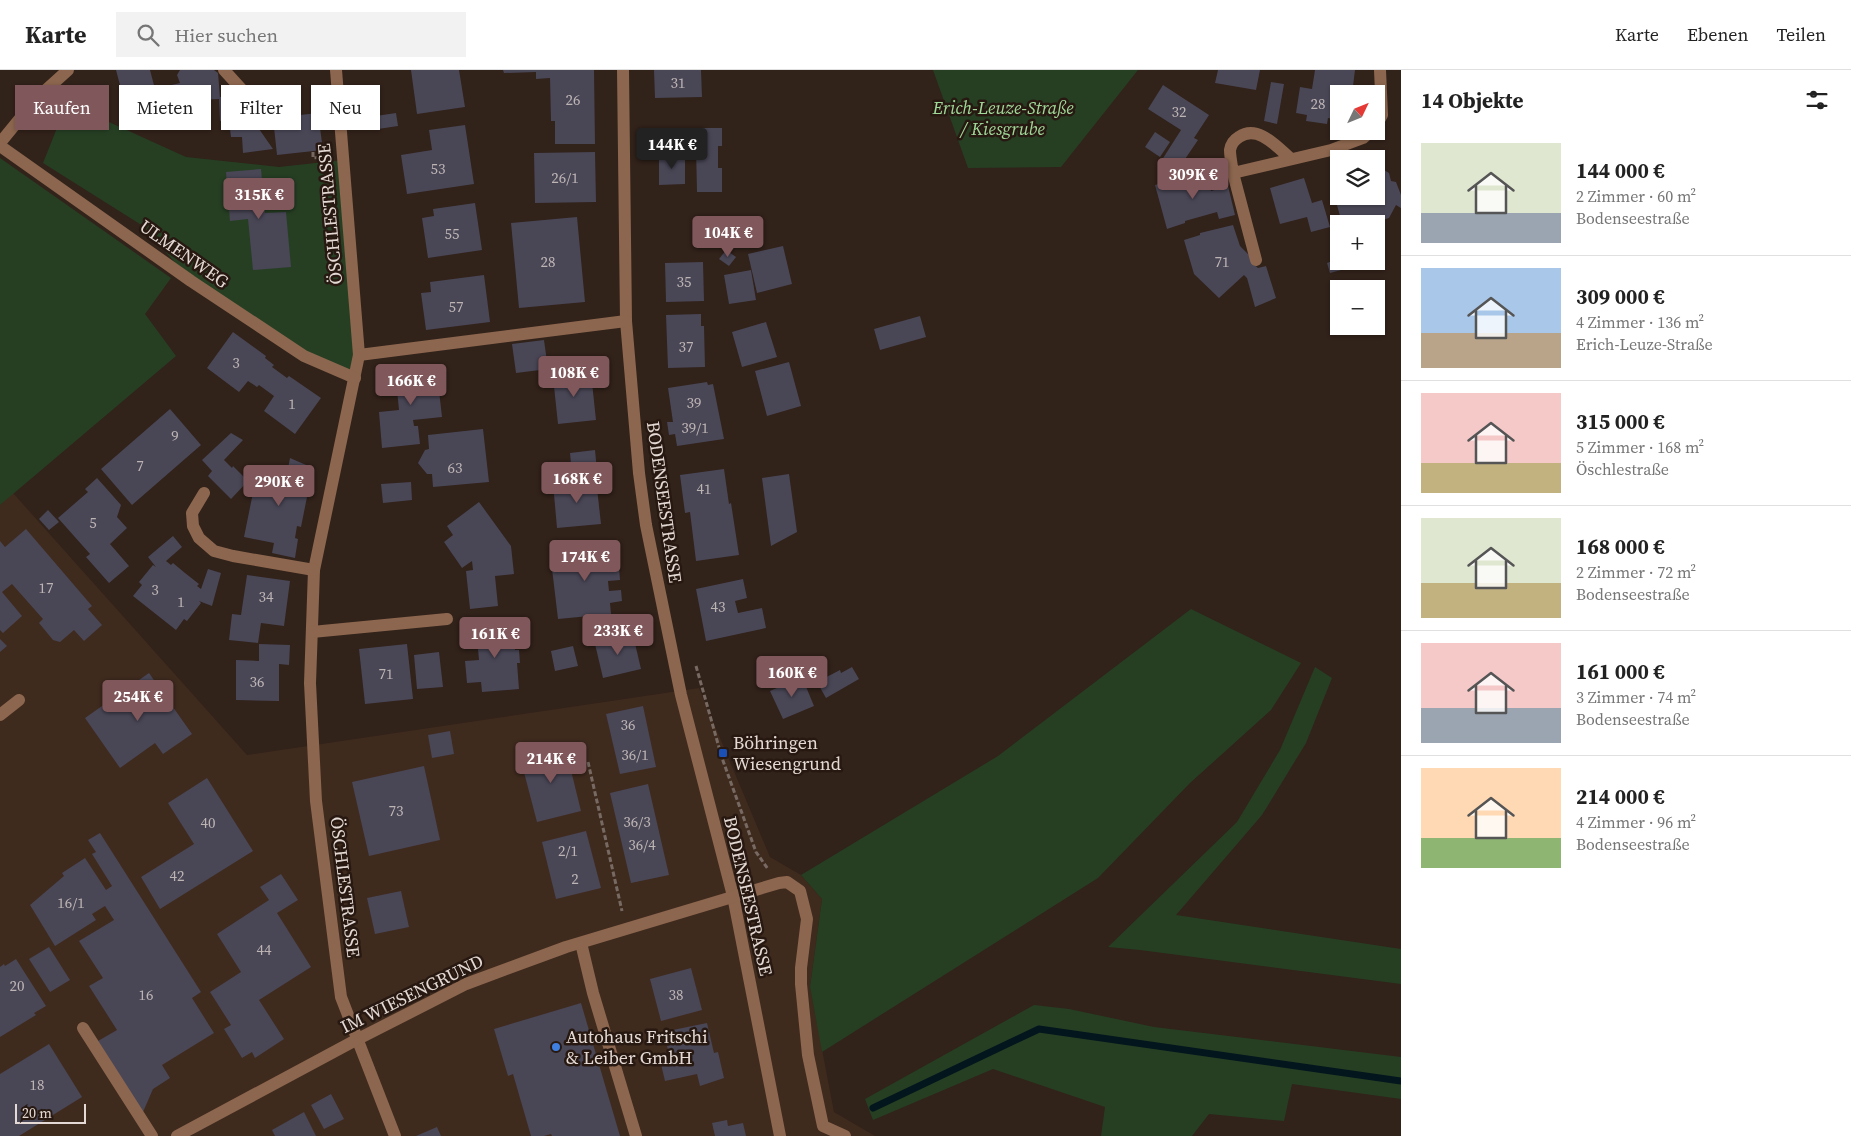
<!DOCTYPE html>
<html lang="de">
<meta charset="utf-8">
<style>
:root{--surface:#fff;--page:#f2f2f2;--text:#222;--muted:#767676;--line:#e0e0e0;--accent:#80585b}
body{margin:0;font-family:"Source Serif 4",serif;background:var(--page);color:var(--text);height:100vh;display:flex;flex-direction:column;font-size:19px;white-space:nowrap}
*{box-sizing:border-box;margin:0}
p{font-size:16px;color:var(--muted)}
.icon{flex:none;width:28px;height:28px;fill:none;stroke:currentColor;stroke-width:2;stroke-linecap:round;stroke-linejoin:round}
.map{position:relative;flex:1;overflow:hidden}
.sheet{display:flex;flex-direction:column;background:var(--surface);width:450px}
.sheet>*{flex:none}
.top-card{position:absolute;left:15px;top:15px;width:475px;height:45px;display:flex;gap:10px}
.needle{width:32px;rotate:47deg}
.fabs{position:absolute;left:1330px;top:15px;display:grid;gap:10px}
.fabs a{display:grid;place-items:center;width:55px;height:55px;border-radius:0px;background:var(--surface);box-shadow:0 1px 4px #0004;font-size:25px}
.scale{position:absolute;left:15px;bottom:12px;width:71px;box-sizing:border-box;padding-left:5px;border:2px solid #e4d9d4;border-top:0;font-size:14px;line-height:18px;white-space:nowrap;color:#e4d9d4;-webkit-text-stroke:4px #271911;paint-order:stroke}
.price{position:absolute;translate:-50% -42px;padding:0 11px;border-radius:5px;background:var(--accent);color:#fff;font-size:16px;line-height:32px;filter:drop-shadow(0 1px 2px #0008)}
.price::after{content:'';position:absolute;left:50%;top:30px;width:15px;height:11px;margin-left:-8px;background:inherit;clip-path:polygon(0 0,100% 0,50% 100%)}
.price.current{background:#222;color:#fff}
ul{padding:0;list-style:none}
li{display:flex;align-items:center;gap:15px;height:125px;padding:0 20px}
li+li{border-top:1px solid var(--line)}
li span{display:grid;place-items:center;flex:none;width:140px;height:100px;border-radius:0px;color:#555}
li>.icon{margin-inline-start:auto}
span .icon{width:60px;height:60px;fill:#fffc;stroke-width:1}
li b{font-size:21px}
h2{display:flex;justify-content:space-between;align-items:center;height:60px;padding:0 20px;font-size:21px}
.pill{padding:0 18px;border-radius:0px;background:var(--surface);box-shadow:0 1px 4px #0004;font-size:18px;line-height:45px}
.pill.current{background:var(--accent);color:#fff}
header{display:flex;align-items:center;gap:30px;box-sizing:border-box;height:70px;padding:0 25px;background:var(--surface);border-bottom:1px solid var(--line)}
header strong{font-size:24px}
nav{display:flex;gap:28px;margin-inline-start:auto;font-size:18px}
.search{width:350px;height:45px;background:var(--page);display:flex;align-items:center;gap:12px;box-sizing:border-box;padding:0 18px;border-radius:0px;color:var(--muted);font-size:19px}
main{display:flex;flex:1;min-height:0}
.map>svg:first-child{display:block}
</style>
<header>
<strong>Karte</strong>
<div class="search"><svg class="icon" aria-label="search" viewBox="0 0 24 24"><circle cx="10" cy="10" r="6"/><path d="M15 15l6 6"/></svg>Hier suchen</div>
<nav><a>Karte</a><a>Ebenen</a><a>Teilen</a></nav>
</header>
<main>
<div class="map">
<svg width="1401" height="1066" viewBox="0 0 1401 1066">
<rect width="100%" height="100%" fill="#31221a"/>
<path fill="#3f2a1e" d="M 13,423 L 247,685 L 699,618 L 770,787 L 801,805 L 822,829 L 810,917 L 834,1042 L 875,1066 L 0,1066 L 0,435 Z"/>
<g fill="#263f23">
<path d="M 933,0 L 1138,0 L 1061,97 L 968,98 Z"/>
<path d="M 67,33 L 186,87 L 279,97 L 343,90 L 355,308 L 304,286 L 191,211 L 143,156 L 43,93 Z"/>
<path d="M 0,88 L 171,208 L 145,244 L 176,286 L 0,435 Z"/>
<path d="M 1191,539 L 1301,593 L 1271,640 L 1190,713 L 1098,808 L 822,982 L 810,917 L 822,829 L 801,805 L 998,686 Z"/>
<path d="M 1315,597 L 1332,608 L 1306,673 L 1262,745 L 1176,845 L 1401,879 L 1401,914 L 1140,880 L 1108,877 L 1237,752 L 1280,680 Z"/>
<path d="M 1034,935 L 1069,939 L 1154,957 L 1401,987 L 1401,1029 L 1292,1014 L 1284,1051 L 1209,1044 L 1192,1066 L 1101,1066 L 1105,1037 L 993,999 L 873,1050 L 865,1029 Z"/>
</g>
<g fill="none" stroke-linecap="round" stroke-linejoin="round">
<path stroke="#03161d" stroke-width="7" d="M 873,1038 L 1039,959 L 1401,1011"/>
</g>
<g fill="#494656">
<path d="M 116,0 L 150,0 L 155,19 L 180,13 L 177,5 L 180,0 L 214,0 L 218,3 L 220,27 L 236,26 L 273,79 L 243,83 L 242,67 L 231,67 L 229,50 L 220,51 L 219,29 L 198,30 L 199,40 L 187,41 L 133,55 L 125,23 L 122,23 Z"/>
<path d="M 411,0 L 459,0 L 465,37 L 417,44 Z"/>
<path d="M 503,0 L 594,0 L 595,74 L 555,74 L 555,51 L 551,51 L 550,8 L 536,9 L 536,2 L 504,3 Z"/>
<path d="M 654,0 L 701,0 L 702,27 L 655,28 Z"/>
<path d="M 1218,0 L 1260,0 L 1256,20 L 1215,13 Z"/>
<path d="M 1315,0 L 1355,0 L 1352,24 L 1339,24 L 1339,50 L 1328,48 L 1327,54 L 1306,51 L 1307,45 L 1296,43 L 1300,17 L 1312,19 Z"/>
<path d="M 1271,12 L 1284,14 L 1277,54 L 1264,51 Z"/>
<path d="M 1163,15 L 1209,45 L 1194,68 L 1198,70 L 1183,92 L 1186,92 L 1187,100 L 1167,101 L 1167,93 L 1160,93 L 1181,60 L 1148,39 Z"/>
<path d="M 318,43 L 323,80 L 277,85 L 273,48 Z"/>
<path d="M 396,43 L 398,56 L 378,59 L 376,46 Z"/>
<path d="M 465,55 L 474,114 L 407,124 L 401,85 L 432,80 L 429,60 Z"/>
<path d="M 694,58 L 722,58 L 722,76 L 718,76 L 718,98 L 722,98 L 722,122 L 697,122 L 696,77 L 695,76 Z"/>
<path d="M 1155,62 L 1170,72 L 1160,87 L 1145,77 Z"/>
<path d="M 595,82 L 596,132 L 535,133 L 534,83 Z"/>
<path d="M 685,84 L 685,114 L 659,115 L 659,85 Z"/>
<path d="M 1339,92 L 1339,126 L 1376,126 L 1376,95 L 1389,103 L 1391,111 L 1396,112 L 1401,125 L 1401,138 L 1396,135 L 1389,148 L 1370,154 L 1357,154 L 1340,146 L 1330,110 Z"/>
<path d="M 261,99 L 265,143 L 286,142 L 291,197 L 253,200 L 248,149 L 230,151 L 226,102 Z"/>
<path d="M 1206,101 L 1211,121 L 1228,116 L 1235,145 L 1219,149 L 1217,142 L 1185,151 L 1185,153 L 1167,159 L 1155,115 Z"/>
<path d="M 1304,108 L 1312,133 L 1322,130 L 1330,157 L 1311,162 L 1307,147 L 1280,154 L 1270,118 Z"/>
<path d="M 475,133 L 482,180 L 428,188 L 422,148 L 434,146 L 433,139 Z"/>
<path d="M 577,147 L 585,232 L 519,238 L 511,153 Z"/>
<path d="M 1233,155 L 1240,176 L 1255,191 L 1253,194 L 1258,198 L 1266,196 L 1276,228 L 1255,237 L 1247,208 L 1244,205 L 1219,228 L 1194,204 L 1184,170 L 1200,165 L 1200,163 Z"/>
<path d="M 783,176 L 792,214 L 757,223 L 748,184 Z"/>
<path d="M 726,180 L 736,187 L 729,196 L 719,189 Z"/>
<path d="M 1338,189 L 1341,200 L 1330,203 L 1327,193 Z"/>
<path d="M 703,192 L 704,231 L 666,232 L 665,193 Z"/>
<path d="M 751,200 L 756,230 L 729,234 L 724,205 Z"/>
<path d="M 484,205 L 490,252 L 426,260 L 421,223 L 431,222 L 430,212 Z"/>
<path d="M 701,244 L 701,256 L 704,256 L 705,297 L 668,298 L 666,245 Z"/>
<path d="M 920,246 L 926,267 L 880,280 L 874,259 Z"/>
<path d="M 766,252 L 777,287 L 742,297 L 732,262 Z"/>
<path d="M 233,262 L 266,286 L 265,288 L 274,295 L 272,297 L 287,308 L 289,306 L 321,328 L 295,364 L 264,341 L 274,326 L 259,315 L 257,317 L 248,311 L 239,322 L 207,298 Z"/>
<path d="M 544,270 L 548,299 L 516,303 L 512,274 Z"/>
<path d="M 789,292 L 801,336 L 767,346 L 755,301 Z"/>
<path d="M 436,294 L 442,347 L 413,350 L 414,356 L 418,356 L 420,374 L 382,378 L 379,342 L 399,340 L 395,299 Z"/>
<path d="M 591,303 L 596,350 L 558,354 L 553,307 Z"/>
<path d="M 707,312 L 708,315 L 713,314 L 724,369 L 677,376 L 675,364 L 669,365 L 667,352 L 673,352 L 668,318 Z"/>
<path d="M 170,339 L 201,375 L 132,435 L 101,399 Z"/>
<path d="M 483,359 L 489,412 L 433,417 L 432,404 L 427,404 L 418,393 L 425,380 L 429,379 L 428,365 Z"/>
<path d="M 231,363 L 243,370 L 224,390 L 232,398 L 233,396 L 248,411 L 231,429 L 208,406 L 212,401 L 202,390 Z"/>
<path d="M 595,380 L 597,401 L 572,404 L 570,383 Z"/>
<path d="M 290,388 L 313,398 L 309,415 L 305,414 L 303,426 L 307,427 L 301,457 L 297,456 L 295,468 L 298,469 L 295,488 L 272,483 L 274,473 L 244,467 L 258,398 L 287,404 Z"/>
<path d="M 724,399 L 729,434 L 731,433 L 739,485 L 696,491 L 690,442 L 685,443 L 680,405 Z"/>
<path d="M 789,404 L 797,462 L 771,476 L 762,408 Z"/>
<path d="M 97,408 L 121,435 L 117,447 L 127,458 L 110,474 L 129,496 L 109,513 L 86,487 L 90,484 L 58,448 L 88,422 L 85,419 Z"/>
<path d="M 596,409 L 601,454 L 557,458 L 553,413 Z"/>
<path d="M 411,412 L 412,430 L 383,433 L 381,414 Z"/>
<path d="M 479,432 L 511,476 L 514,504 L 495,506 L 498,536 L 470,539 L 466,501 L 473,500 L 472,491 L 462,498 L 444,472 L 453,465 L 447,456 Z"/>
<path d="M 48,440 L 59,452 L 49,460 L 39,449 Z"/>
<path d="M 26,459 L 92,536 L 88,539 L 102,555 L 84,571 L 74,560 L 60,572 L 53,570 L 39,553 L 43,549 L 12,514 L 2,522 L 22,546 L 3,563 L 0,560 L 0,471 L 5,477 Z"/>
<path d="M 173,466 L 182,477 L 166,491 L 171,495 L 173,493 L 185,503 L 199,514 L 197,516 L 201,519 L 208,499 L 221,503 L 212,536 L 199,531 L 201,533 L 187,551 L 184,549 L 176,560 L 133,526 L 142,515 L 139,512 L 153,495 L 156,497 L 148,487 Z"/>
<path d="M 616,475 L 618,489 L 606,490 L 607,499 L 619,497 L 620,510 L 608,511 L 609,521 L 621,520 L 622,531 L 610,533 L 611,544 L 558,549 L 550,482 Z"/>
<path d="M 247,505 L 290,511 L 284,556 L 261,553 L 258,573 L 229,570 L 232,544 L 241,545 Z"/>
<path d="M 743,509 L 747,528 L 735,531 L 738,543 L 762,538 L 766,558 L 706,571 L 696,519 Z"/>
<path d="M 513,553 L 515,580 L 519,580 L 520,593 L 517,593 L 519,619 L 482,622 L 481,612 L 467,613 L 465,591 L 479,590 L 476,557 Z"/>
<path d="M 633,565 L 641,599 L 603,608 L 595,574 Z"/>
<path d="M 0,569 L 7,576 L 0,582 Z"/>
<path d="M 259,574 L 290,575 L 289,595 L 279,594 L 279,631 L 236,630 L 236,590 L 259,591 Z"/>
<path d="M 407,574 L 413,629 L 365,634 L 359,579 Z"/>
<path d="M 573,576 L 578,596 L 555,601 L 551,581 Z"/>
<path d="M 439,582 L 443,617 L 417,619 L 414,585 Z"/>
<path d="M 852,597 L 859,609 L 826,628 L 817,612 L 840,600 L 841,603 Z"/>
<path d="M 149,603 L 192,664 L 163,684 L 155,673 L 120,698 L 85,648 Z"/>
<path d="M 802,607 L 814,636 L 783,649 L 770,621 Z"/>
<path d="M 643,636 L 656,697 L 620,704 L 606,644 Z"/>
<path d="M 450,661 L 454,684 L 432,688 L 428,665 Z"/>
<path d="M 565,676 L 581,741 L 537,752 L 520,687 Z"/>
<path d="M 424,696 L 440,770 L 369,786 L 352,712 Z"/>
<path d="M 207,708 L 253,781 L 160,839 L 141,807 L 194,774 L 168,733 Z"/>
<path d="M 648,714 L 669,805 L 631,813 L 610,723 Z"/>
<path d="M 586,761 L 601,818 L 556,829 L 542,772 Z"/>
<path d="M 100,763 L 201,922 L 192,928 L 214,963 L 162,995 L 170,1008 L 153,1019 L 143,1042 L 98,971 L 117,960 L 89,916 L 103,908 L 79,871 L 114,850 L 105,836 L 92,844 L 96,850 L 55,876 L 30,835 L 64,806 L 62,803 L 85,788 L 106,820 L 112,816 L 92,784 L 96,782 L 88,770 Z"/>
<path d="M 281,804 L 298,830 L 277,843 L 311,897 L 259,930 L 284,969 L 255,988 L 252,982 L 242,988 L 224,959 L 231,955 L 210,922 L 241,902 L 217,864 L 269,830 L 260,817 Z"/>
<path d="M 401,821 L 409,857 L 375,864 L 367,828 Z"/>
<path d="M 49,877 L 70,910 L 50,922 L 29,889 Z"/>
<path d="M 16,889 L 46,936 L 34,943 L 36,945 L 0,967 L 0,897 L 4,894 L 5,896 Z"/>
<path d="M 691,898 L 702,940 L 661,951 L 650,909 Z"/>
<path d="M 581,933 L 620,1066 L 552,1066 L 551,1064 L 544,1066 L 531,1066 L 513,1004 L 508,1006 L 494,959 Z"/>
<path d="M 707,953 L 714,983 L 718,982 L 724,1008 L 700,1016 L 697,1004 L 665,1011 L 660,990 L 670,988 L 667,976 L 671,975 L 668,961 Z"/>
<path d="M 49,974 L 82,1027 L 19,1066 L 0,1066 L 0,1004 Z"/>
<path d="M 331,1024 L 344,1049 L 324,1059 L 311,1035 Z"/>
<path d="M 304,1042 L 316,1066 L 275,1066 L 272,1060 Z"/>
<path d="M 727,1050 L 728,1056 L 743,1053 L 746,1066 L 715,1066 L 712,1053 Z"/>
<path d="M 437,1057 L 441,1066 L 416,1066 Z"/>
</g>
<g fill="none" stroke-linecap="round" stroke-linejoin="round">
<g stroke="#776a63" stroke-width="3" stroke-dasharray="5 2.5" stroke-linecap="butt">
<path d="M 313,82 L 313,88 L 325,87"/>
<path d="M 696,596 L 722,688 L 756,782 L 768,799"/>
<path d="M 588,692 L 622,841"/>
</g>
<g stroke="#8c664e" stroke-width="12">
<path d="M 224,0 L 245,23"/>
<path d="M 336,0 L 359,285 L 314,500 L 310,613 L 316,731 L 341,927 L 395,1066"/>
<path d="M 623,0 L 626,251 L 639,403 L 646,455 L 681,625 L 733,826 L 780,1066"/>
<path d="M 1376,56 L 1382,45 L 1380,0"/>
<path d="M 0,73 L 36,29 L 68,0"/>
<path d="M 0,76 L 191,211 L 304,286 L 355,308"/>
<path d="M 1291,89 C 1277,77 1258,54 1239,67 C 1234,70 1231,74 1230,80 C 1230,87 1232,96 1233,103 L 1331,80 L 1363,68 L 1371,61"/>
<path d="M 1233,103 L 1256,190"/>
<path d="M 359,285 L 626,251"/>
<path d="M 204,423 L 192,443 L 193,456 L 199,468 L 214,481 L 233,486 L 314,500"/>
<path d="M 312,562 L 447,549"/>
<path d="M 0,645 L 19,630"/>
<path d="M 581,873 L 593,923 L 636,1066"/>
<path d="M 83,958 L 152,1066"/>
<path d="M 177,1066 L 356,970 L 466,914 L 566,877 L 779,813 L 787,812 L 800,821 L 807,849 L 801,898 L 801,914 L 808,985 L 823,1056 L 845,1066"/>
</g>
</g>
<rect fill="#1a4fb4" stroke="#271911" stroke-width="2" x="718" y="678" width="10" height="10" rx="2.5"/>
<circle fill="#3f7fe0" stroke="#271911" stroke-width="2" cx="556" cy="977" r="5"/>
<g text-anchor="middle" stroke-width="5" stroke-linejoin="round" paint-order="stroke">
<g font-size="15" fill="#bdb4b4">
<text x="678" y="18">31</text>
<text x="573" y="35">26</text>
<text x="1318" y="39">28</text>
<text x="1179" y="47">32</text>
<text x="438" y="104">53</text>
<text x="565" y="113">26/1</text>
<text x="452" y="169">55</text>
<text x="548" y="197">28</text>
<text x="1222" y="197">71</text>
<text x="684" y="217">35</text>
<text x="456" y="242">57</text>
<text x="686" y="282">37</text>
<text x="236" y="298">3</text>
<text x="694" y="338">39</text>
<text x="292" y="339">1</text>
<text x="695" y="363">39/1</text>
<text x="175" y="371">9</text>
<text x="140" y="401">7</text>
<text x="455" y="403">63</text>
<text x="704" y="424">41</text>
<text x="93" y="458">5</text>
<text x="46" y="523">17</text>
<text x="155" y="525">3</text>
<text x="266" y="532">34</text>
<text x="181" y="537">1</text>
<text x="718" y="542">43</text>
<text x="386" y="609">71</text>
<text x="257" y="617">36</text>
<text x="628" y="660">36</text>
<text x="635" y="690">36/1</text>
<text x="396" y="746">73</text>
<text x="637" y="757">36/3</text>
<text x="208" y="758">40</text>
<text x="642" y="780">36/4</text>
<text x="568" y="786">2/1</text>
<text x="177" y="811">42</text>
<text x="575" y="814">2</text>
<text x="71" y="838">16/1</text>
<text x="264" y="885">44</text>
<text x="17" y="921">20</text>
<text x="146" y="930">16</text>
<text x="676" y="930">38</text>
<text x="37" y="1020">18</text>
</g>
<g font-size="18" font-style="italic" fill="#a0d999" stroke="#271911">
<text x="1003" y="44">Erich-Leuze-Straße<tspan x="1003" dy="21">/ Kiesgrube</tspan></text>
</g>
<g font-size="18" fill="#e4d9d4" stroke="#271911">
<text transform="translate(330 144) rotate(-95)" y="6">ÖSCHLESTRASSE</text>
<text transform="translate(184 184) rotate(35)" y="6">ULMENWEG</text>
<text transform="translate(664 432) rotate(82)" y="6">BODENSEESTRASSE</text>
<text transform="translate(345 817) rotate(83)" y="6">ÖSCHLESTRASSE</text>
<text transform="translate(748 826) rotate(77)" y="6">BODENSEESTRASSE</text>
<text transform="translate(412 924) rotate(-26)" y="6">IM WIESENGRUND</text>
</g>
<g font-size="18" fill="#e4d9d4" stroke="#271911" text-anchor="start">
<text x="733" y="679">Böhringen<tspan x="733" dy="21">Wiesengrund</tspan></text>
<text x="566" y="973">Autohaus Fritschi<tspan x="566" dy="21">&amp; Leiber GmbH</tspan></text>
</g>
</g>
</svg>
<div class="fabs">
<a><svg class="needle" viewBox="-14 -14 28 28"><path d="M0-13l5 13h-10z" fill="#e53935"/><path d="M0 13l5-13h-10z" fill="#767676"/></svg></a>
<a><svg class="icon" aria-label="layers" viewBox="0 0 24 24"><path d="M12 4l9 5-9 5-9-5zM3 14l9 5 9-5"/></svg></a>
<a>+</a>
<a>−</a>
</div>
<div class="scale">20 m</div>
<b class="price current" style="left:672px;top:100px">144K €</b>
<b class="price" style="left:1193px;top:130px">309K €</b>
<b class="price" style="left:259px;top:150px">315K €</b>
<b class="price" style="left:728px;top:188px">104K €</b>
<b class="price" style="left:574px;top:328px">108K €</b>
<b class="price" style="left:411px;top:336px">166K €</b>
<b class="price" style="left:577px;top:434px">168K €</b>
<b class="price" style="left:279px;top:437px">290K €</b>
<b class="price" style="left:585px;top:512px">174K €</b>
<b class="price" style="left:618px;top:586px">233K €</b>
<b class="price" style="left:495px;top:589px">161K €</b>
<b class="price" style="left:792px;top:628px">160K €</b>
<b class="price" style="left:138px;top:652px">254K €</b>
<b class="price" style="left:551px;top:714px">214K €</b>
<div class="top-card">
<a class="pill current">Kaufen</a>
<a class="pill">Mieten</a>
<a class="pill">Filter</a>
<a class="pill">Neu</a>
</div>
</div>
<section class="sheet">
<h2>14 Objekte<svg class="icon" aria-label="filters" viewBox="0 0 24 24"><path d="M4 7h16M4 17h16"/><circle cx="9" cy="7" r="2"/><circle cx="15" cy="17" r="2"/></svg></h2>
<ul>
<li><span style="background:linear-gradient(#dfe7d0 70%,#9aa5b1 0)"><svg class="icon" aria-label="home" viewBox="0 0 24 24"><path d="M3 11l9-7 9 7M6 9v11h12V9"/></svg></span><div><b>144 000 €</b><p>2 Zimmer · 60 m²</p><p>Bodenseestraße</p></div></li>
<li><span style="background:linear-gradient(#a9c7e8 65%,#b9a48a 0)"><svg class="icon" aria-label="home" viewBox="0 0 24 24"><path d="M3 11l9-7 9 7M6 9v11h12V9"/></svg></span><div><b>309 000 €</b><p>4 Zimmer · 136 m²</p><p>Erich-Leuze-Straße</p></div></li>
<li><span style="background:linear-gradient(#f6c9c9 70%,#c2b280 0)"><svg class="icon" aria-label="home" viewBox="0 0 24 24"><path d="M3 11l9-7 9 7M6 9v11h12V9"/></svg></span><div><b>315 000 €</b><p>5 Zimmer · 168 m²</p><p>Öschlestraße</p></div></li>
<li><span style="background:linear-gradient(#dfe7d0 65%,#c2b280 0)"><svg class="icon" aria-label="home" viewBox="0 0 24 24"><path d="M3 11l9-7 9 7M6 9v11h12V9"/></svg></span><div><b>168 000 €</b><p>2 Zimmer · 72 m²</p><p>Bodenseestraße</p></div></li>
<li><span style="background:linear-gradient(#f6c9c9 65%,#9aa5b1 0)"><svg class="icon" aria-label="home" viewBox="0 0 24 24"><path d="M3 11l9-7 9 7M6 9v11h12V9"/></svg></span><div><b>161 000 €</b><p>3 Zimmer · 74 m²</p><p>Bodenseestraße</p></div></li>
<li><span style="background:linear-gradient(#ffd9b3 70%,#8fb573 0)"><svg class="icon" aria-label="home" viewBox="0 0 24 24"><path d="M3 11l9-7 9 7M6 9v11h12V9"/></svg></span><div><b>214 000 €</b><p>4 Zimmer · 96 m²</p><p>Bodenseestraße</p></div></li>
</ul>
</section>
</main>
